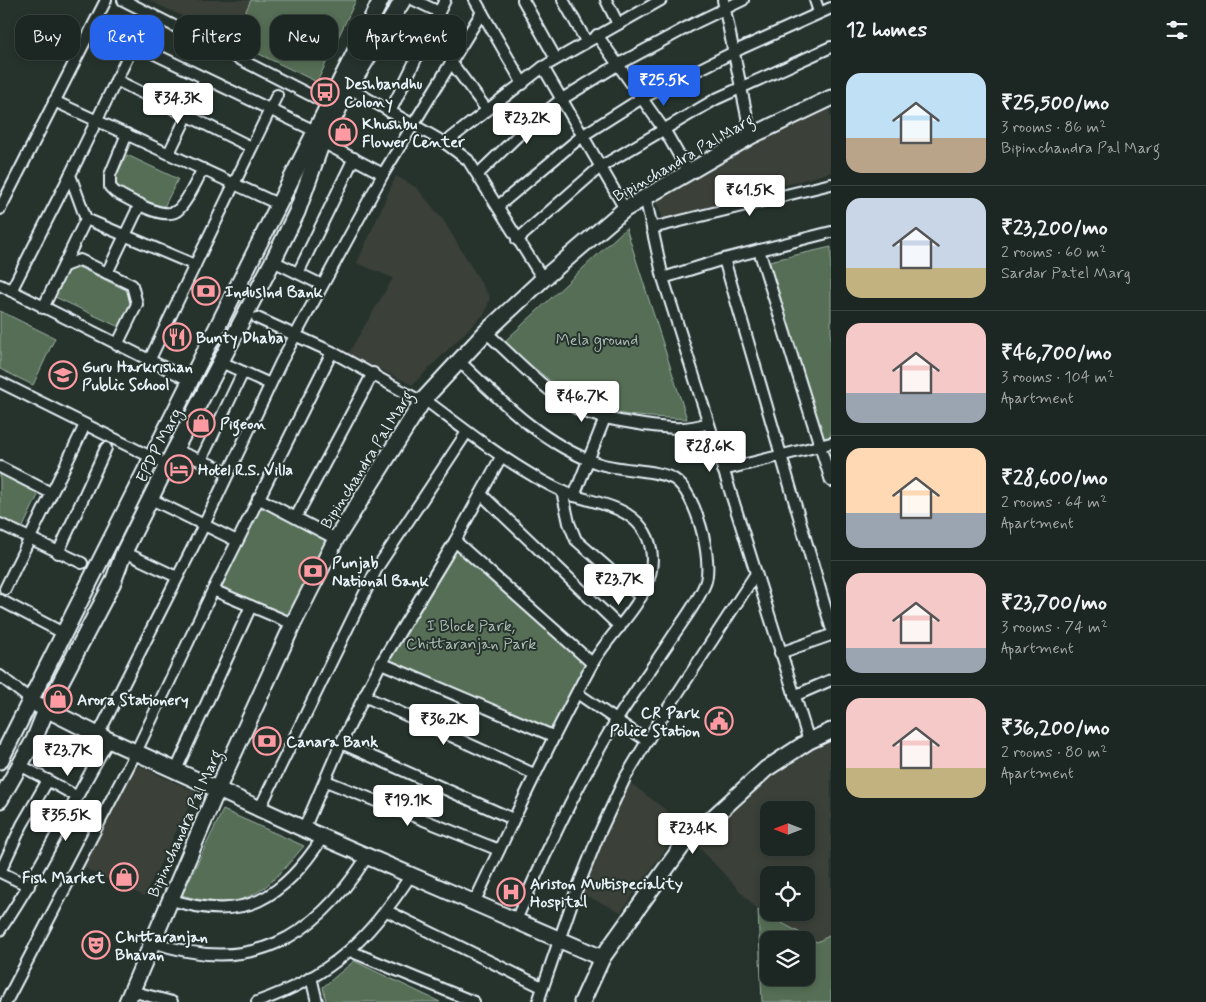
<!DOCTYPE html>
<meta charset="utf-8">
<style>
:root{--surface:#1c2622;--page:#252e2a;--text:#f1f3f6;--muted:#a0a5a5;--line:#3a4340;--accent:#2563eb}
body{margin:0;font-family:Mynerve,sans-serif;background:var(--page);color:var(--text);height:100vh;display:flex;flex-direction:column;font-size:19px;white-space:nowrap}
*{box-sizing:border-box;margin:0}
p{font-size:16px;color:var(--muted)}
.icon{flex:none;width:28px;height:28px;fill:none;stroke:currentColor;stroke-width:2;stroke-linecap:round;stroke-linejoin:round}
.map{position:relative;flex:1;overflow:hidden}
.panel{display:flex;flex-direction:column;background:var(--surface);width:375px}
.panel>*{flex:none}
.hud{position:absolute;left:15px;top:15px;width:475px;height:45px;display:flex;gap:10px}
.needle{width:32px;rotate:270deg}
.fabs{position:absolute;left:760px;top:801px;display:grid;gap:10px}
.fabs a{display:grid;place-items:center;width:55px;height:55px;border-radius:10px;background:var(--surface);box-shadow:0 2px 8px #0003,0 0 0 1px var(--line);font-size:25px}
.price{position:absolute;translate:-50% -42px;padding:0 11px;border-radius:5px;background:#fff;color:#222;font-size:16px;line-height:32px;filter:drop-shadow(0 1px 2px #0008)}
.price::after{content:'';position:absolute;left:50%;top:30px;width:15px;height:11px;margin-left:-8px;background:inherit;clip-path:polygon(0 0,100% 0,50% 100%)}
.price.active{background:var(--accent);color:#fff}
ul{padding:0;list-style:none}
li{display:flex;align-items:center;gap:15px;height:125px;padding:0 15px}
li+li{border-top:1px solid var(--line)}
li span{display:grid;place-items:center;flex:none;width:140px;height:100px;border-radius:15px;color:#555}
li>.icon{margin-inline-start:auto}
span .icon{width:60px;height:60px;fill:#fffc;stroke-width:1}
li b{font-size:21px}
h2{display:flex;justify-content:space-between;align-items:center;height:60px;padding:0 15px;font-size:21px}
.tag{padding:0 18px;border-radius:15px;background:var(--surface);box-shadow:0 2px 8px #0003,0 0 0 1px var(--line);font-size:18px;line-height:45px}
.tag.active{background:var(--accent);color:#fff}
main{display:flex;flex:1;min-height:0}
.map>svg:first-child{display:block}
</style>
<main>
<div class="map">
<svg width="831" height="1002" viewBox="0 0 831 1002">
<rect width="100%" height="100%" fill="#26332d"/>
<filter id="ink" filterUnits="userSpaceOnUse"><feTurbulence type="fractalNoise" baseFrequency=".02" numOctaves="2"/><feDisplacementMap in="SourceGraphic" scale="10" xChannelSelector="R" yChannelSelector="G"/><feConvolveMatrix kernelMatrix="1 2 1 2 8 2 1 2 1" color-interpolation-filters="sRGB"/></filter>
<g filter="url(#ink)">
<g fill="#3a4038" fill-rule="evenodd">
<path d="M 149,0 L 356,0 L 317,82 Z"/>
<path d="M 825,99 L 831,117 L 831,172 L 663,220 L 655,195 Z"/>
<path d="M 396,176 L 417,188 L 444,221 L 490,298 L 485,313 L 412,385 L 348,354 L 393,278 L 357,263 Z"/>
<path d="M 831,737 L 831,935 L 818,942 L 758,910 L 693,841 L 772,769 ZM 769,810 L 806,810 L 806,848 L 769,848 ZM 769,875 L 806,875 L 806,912 L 769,912 Z"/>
<path d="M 133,763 L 196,792 L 144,896 L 82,867 Z"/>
<path d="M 628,781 L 684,824 L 621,912 L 580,893 Z"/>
</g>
<g fill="#546e54" stroke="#9eb0a6" fill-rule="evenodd">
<path d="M 251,0 L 356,0 L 317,82 L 232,41 Z"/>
<path d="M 127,155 L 178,179 L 162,211 L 112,184 Z"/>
<path d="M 626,228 L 687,419 C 662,417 631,418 606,410 C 566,397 535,370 505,341 Z"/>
<path d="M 831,247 L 831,463 L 765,262 Z"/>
<path d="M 80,268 L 128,291 L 130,303 L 119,327 L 53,296 L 67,271 Z"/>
<path d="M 0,311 L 55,338 L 33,385 L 0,369 Z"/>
<path d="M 0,470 L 41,489 L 22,529 L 0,518 Z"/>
<path d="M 261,504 L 329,541 L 290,617 L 221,587 Z"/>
<path d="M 455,541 L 592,663 L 550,729 L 387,663 Z"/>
<path d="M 223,810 L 304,846 C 265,892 246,914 182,895 Z"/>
<path d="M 758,910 L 817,942 L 831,935 L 831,1002 L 762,1002 ZM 769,940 L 806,940 L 806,978 L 769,978 Z"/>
<path d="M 354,961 L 440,1002 L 326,1002 L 323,987 Z"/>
</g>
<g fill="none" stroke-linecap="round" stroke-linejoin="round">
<g stroke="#e8f1f8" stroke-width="14">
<g id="street">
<path d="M 123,0 L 334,107"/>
<path d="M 414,0 L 439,12"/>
<path d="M 475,0 L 523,84"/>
<path d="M 523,0 L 556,59"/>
<path d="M 563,0 L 586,41"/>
<path d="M 606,0 L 618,24"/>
<path d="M 723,0 L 751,136"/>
<path d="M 815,0 L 819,12"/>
<path d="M 94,25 L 315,131"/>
<path d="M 597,35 L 665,131 L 688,171"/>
<path d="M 134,44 L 70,175 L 86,219 L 195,265 L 277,95"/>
<path d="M 451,62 L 487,110"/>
<path d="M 543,67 L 625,209"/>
<path d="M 116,80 L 251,147"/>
<path d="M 344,85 L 445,143 L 468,160 L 543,279"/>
<path d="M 54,101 L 278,204"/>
<path d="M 390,112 L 445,0"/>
<path d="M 127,134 L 110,175 L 110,187 L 115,192 C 129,199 166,223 179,209 C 189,199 196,181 203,169"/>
<path d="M 322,142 L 383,174"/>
<path d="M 445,143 L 543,67 L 661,0"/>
<path d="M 169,153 L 205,79"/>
<path d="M 478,174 L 529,125 L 562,99 L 619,64 L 695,23 L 743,0"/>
<path d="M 645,196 L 663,278 L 809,741"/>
<path d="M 498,206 L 582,136 L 642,98 L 742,48 L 831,8"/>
<path d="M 0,209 L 106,0"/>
<path d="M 652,228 L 831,184"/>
<path d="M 517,240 L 600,167 L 716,99 L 831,47"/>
<path d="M 759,250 L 831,481"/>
<path d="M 724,259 L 831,627"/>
<path d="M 273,261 L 322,285"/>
<path d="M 64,266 L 80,260 L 132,285 L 137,304 L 117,345"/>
<path d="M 107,273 L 140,204"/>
<path d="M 298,273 L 354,158"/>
<path d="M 663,278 L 724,259 L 831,232"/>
<path d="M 0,285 L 191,381"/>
<path d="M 11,291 L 70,175"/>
<path d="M 43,308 L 86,219"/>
<path d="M 257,318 L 332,352 L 422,402"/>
<path d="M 486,332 C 510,354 546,392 574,407 C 595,418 620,421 644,425 C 667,428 686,431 708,423"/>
<path d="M 458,360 C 499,399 542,444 597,463 C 619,471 657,469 674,479 C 696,492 714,561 705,584 C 698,601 686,617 675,633 C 656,662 635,691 616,721 C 577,784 546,852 516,920"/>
<path d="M 149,361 L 195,265"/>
<path d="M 221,362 L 270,384"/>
<path d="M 0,382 L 167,465"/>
<path d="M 424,399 C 460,426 495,454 535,477 C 548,484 561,492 575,496 C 598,503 627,507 642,528 C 652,541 654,559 650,575 C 640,611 608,634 591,666 C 549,743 512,823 474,903"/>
<path d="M 175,450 L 229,472"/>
<path d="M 201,460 L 243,372"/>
<path d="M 0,467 L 51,493"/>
<path d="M 723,470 L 831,443"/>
<path d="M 562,491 L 569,523 L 576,540 L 641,597"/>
<path d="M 481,494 L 620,627"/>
<path d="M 574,496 L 605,418"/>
<path d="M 258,498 L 336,539"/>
<path d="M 151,499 L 237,541"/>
<path d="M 296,517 L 373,373"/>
<path d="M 0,524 L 82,563"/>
<path d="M 455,541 L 592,663"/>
<path d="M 124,552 L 177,577"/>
<path d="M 58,553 L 106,448"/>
<path d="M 5,589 L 85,425"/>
<path d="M 213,590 L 293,624"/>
<path d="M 0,600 L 65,634"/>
<path d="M 780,653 L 831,635"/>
<path d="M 381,663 L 553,736"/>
<path d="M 0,676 L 31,700"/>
<path d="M 577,693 L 647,741"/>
<path d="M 364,696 L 534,774"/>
<path d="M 794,696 L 831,680"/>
<path d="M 98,735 L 204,525 L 281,362 L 383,174 L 482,12"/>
<path d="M 341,743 L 513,819"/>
<path d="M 20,765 L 76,796"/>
<path d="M 176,770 L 251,606"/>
<path d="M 326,781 L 499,850"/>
<path d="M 260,808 L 377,568 L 467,432"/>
<path d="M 304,829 L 341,743 L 381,663 L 455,541 L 501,457"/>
<path d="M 0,872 L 22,825 L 48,780"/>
<path d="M 0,872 L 29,886"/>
<path d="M 169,899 C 244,924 282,899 323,837"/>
<path d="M 387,911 L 542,987"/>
<path d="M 0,930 C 41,870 72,802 109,740"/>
<path d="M 153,942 C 250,976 314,939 367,857"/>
<path d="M 350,951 L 474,1002"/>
<path d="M 311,977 L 317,1002"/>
<path d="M 131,991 L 172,1002"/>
<path d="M 6,1002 L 136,752 L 213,590 L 332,352"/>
<path d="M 257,1002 C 332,976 368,940 411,875"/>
<path d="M 538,1002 L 575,894 L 599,834 L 625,778 L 655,728 L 755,575"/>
</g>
</g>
<g stroke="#e8f1f8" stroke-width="19">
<g id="secondary">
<path d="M 38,705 L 98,735 L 304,829 L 602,958"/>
<path d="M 0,761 L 381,0"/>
<path d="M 0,800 L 34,740 L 46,710 L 113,582 L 124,552 L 167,465 L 273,261 L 297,212 L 322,142 L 349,88 L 403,0"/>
<path d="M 127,1002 L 218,788 L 293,624 L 336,539 L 424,399 L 486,332 L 543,279 L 625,209 L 751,136 L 831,98"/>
<path d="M 582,1002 L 602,958 L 683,845 L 766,769 L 809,741 L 831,731"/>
</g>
</g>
<use href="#street" stroke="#26332d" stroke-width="10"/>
<use href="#secondary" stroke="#26332d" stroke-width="15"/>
</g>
</g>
<defs>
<g id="bus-ring" transform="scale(1.4375)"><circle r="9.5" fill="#26332d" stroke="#ff9aa2" stroke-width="1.5"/><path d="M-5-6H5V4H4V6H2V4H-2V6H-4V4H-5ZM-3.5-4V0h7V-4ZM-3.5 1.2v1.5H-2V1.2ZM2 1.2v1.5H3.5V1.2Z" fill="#ff9aa2"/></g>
<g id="shop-ring" transform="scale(1.4375)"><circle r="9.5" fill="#26332d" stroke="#ff9aa2" stroke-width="1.5"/><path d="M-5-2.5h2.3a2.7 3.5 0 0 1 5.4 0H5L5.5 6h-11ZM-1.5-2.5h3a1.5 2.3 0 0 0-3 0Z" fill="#ff9aa2"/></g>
<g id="bank-ring" transform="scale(1.4375)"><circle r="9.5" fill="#26332d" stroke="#ff9aa2" stroke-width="1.5"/><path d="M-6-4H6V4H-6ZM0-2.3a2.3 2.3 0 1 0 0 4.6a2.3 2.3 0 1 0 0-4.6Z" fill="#ff9aa2"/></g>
<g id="restaurant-ring" transform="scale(1.4375)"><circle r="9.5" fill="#26332d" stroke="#ff9aa2" stroke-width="1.5"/><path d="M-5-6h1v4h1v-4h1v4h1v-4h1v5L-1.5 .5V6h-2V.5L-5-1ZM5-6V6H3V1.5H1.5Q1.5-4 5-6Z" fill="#ff9aa2"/></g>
<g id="school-ring" transform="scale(1.4375)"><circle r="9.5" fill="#26332d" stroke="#ff9aa2" stroke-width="1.5"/><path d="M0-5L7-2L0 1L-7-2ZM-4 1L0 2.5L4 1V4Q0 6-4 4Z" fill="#ff9aa2"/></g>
<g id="hotel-ring" transform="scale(1.4375)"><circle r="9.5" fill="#26332d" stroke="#ff9aa2" stroke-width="1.5"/><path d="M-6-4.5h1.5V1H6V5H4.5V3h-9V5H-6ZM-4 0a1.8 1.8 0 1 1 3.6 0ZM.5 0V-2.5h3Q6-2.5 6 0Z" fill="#ff9aa2"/></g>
<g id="civic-ring" transform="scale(1.4375)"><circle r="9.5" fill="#26332d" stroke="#ff9aa2" stroke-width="1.5"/><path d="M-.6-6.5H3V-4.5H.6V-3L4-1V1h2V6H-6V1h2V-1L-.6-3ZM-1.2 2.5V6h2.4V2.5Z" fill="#ff9aa2"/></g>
<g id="hospital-ring" transform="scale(1.4375)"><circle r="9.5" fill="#26332d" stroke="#ff9aa2" stroke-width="1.5"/><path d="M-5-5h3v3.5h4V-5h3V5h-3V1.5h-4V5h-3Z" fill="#ff9aa2"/></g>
<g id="theatre-ring" transform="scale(1.4375)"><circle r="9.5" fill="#26332d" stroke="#ff9aa2" stroke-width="1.5"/><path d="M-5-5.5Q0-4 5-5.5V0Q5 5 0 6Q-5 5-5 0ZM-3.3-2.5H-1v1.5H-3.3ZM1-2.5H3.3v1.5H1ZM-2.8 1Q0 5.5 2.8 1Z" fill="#ff9aa2"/></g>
</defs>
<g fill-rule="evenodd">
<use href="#bus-ring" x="325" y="92"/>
<use href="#shop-ring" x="343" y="132"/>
<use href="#bank-ring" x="206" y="291"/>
<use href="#restaurant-ring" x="177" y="337"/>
<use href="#school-ring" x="63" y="375"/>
<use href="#shop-ring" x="201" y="423"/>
<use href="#hotel-ring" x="179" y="469"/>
<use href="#bank-ring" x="313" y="571"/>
<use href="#shop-ring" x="58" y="699"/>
<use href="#civic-ring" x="719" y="721"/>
<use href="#bank-ring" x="267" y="741"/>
<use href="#shop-ring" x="124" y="877"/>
<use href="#hospital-ring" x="511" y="892"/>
<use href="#theatre-ring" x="96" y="945"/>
</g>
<g text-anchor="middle" stroke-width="4" stroke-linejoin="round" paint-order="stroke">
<g font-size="16" font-weight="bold" fill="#e8f1f8" stroke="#26332d" text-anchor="start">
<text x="344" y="89">Deshbandhu<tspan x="344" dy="18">Colony</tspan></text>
<text x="362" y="129">Khushbu<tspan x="362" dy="18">Flower Center</tspan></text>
<text x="225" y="297">IndusInd Bank</text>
<text x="196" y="343">Bunty Dhaba</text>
<text x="82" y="372">Guru Harkrishan<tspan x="82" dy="18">Public School</tspan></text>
<text x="220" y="429">Pigeon</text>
<text x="198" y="475">Hotel R.S. Villa</text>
<text x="332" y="568">Punjab<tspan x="332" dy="18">National Bank</tspan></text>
<text x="77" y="705">Arora Stationery</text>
<text x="700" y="718" text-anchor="end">CR Park<tspan x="700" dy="18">Police Station</tspan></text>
<text x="286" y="747">Canara Bank</text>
<text x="105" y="883" text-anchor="end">Fish Market</text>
<text x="530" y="889">Ariston Multispeciality<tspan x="530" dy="18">Hospital</tspan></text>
<text x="115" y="942">Chittaranjan<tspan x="115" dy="18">Bhavan</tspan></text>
</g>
<g font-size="16" fill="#e8f1f8" stroke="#26332d">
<text transform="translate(683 157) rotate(-30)" y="6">Bipinchandra Pal Marg</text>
<text transform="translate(158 445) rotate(-63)" y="6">EPDP Marg</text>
<text transform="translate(366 459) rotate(-58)" y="6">Bipinchandra Pal Marg</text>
<text transform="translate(184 823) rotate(-66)" y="6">Bipinchandra Pal Marg</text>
</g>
<g font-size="16" fill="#adbdb6" stroke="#26332d">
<text x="597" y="345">Mela ground</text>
<text x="471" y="631">I Block Park,<tspan x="471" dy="18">Chittaranjan Park</tspan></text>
</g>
</g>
</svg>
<div class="fabs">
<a><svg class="needle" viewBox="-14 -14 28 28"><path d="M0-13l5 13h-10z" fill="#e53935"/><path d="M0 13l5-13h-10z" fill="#a0a5a5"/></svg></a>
<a><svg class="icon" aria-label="locate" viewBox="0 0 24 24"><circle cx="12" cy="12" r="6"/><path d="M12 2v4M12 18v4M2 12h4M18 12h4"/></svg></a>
<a><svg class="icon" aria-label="layers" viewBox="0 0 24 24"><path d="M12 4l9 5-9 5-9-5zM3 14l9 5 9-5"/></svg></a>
</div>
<b class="price active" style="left:664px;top:107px">₹25.5K</b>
<b class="price" style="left:178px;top:125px">₹34.3K</b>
<b class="price" style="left:527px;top:145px">₹23.2K</b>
<b class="price" style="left:750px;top:217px">₹61.5K</b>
<b class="price" style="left:582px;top:423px">₹46.7K</b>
<b class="price" style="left:710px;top:473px">₹28.6K</b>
<b class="price" style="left:619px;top:606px">₹23.7K</b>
<b class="price" style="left:444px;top:746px">₹36.2K</b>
<b class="price" style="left:68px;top:777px">₹23.7K</b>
<b class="price" style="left:408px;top:827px">₹19.1K</b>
<b class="price" style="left:66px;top:842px">₹35.5K</b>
<b class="price" style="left:693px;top:855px">₹23.4K</b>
<div class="hud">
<a class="tag">Buy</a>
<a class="tag active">Rent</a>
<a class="tag">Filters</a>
<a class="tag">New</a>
<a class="tag">Apartment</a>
</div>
</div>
<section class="panel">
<h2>12 homes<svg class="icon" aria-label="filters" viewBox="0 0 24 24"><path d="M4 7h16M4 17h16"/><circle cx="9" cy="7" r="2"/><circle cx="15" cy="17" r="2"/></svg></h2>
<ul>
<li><span style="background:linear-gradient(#bfe0f5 65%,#b9a48a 0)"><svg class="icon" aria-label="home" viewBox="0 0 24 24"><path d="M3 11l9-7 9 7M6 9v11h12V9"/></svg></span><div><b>₹25,500/mo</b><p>3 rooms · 86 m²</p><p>Bipinchandra Pal Marg</p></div></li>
<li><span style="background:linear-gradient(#c9d6e8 70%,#c2b280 0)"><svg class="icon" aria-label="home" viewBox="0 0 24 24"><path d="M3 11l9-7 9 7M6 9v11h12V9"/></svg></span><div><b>₹23,200/mo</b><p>2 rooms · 60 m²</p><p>Sardar Patel Marg</p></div></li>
<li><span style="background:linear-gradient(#f6c9c9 70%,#9aa5b1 0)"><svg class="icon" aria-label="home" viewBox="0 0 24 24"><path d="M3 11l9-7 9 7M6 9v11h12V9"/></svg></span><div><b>₹46,700/mo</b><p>3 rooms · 104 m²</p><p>Apartment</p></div></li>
<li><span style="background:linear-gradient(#ffd9b3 65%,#9aa5b1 0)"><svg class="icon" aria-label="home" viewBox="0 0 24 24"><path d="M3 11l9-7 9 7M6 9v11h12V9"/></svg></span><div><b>₹28,600/mo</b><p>2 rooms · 64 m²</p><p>Apartment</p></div></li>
<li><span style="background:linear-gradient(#f6c9c9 75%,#9aa5b1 0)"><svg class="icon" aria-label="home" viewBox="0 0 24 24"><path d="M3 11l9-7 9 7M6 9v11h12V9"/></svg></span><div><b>₹23,700/mo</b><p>3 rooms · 74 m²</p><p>Apartment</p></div></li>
<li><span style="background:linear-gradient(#f6c9c9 70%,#c2b280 0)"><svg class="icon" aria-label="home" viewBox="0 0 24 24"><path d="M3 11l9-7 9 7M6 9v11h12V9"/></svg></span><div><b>₹36,200/mo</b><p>2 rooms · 80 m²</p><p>Apartment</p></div></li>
</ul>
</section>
</main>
